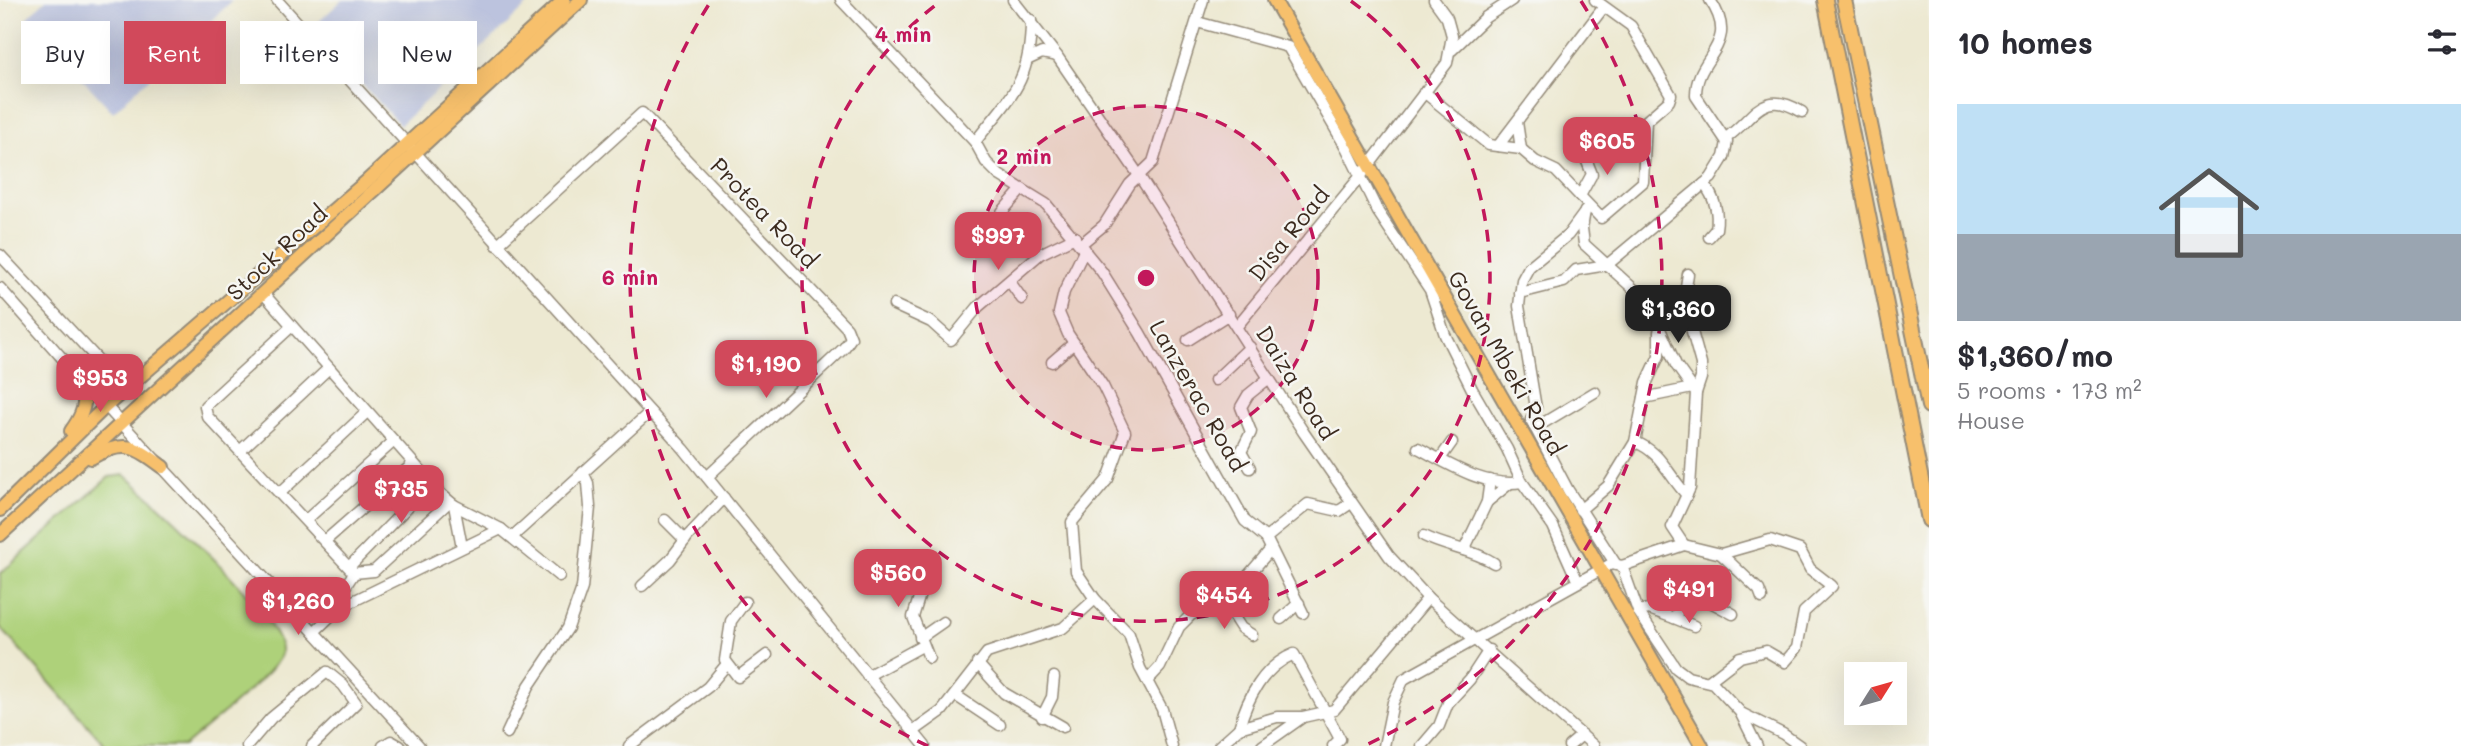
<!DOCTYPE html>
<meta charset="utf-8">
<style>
:root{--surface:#fff;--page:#f2f2f3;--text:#2b2b33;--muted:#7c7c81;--accent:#d1495b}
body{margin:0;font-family:Mali,sans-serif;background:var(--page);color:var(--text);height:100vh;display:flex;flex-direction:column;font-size:26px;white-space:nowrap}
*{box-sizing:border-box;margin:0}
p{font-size:23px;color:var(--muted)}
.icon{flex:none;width:38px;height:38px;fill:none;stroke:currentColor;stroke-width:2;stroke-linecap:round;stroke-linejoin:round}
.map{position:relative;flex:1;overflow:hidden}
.drawer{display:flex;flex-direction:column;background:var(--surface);width:560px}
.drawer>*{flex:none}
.banner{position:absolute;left:21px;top:21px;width:665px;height:63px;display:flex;gap:14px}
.needle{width:46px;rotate:53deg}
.buttons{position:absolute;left:1844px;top:662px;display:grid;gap:14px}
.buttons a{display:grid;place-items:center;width:63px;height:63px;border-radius:0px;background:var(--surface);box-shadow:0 7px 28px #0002;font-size:35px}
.price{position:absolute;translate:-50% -60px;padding:0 16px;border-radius:14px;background:var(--accent);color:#fff;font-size:23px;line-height:46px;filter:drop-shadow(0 2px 4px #0008)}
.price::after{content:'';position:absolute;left:50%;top:42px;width:21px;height:16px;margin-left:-10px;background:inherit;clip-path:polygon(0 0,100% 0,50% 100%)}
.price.current{background:#222;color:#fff}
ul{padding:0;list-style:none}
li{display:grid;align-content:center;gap:14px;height:371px;padding:0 28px}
li span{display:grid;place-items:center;height:217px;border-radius:0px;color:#555}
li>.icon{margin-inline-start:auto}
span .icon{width:126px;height:126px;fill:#fffc;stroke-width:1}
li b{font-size:30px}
h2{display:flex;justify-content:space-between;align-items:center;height:84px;padding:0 28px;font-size:30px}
.tag{padding:0 24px;border-radius:0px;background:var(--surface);box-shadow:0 7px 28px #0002;font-size:24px;line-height:63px}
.tag.current{background:var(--accent);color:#fff}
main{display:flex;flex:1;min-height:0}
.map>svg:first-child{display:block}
</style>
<main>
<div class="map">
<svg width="1929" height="746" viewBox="0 0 1929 746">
<rect width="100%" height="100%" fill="#f6f6f2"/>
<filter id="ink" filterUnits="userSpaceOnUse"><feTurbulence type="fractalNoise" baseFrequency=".0143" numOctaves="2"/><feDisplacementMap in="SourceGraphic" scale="14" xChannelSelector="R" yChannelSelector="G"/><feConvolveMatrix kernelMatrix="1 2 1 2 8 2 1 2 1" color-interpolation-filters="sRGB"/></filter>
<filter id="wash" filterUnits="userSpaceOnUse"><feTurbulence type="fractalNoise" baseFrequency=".00686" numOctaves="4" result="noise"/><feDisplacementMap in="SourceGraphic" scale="28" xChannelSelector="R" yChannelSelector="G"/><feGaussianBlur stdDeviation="1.57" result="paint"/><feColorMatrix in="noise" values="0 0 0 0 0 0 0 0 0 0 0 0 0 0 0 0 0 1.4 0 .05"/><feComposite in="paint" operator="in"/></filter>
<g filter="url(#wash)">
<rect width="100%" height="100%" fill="#ede9d2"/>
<g fill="#bcc3de">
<path d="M 46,0 L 233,0 L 113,112 L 26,19 Z"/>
<path d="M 342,0 L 533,0 L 400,125 L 311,29 Z"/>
</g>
<path fill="#aed17a" stroke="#747e4c" stroke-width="2" d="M 125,475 C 153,499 288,621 281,654 C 276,672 201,731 184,746 L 106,746 L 0,627 L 0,574 L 109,477 Z"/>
</g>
<g filter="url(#ink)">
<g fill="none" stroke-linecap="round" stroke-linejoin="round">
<g stroke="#948a78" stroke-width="13">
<g id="minor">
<path d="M 277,0 L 684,449 L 925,746"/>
<path d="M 841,0 L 975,142 L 986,162 L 999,175 L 1046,204 L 1102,272 L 1140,333 L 1245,521 L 1266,538 L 1303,613"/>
<path d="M 1013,0 L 1057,56 L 1138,174 L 1304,433 L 1389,556 L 1428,598 L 1594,746"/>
<path d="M 1197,22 L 1288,47 L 1347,149 L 1378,212 L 1430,290 L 1445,335 L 1472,389 L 1507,449 L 1522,482 L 1553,526 L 1578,582"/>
<path d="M 1452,50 L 1486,17 L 1512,0"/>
<path d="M 1029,59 L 1042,53 L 1057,56"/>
<path d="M 1424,92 L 1489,145 L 1521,149 L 1535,161 L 1556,171 L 1601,218 L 1643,182 L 1646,121 L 1669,101 L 1671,95 L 1631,26 L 1595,0"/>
<path d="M 1517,122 L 1521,149"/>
<path d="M 1726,138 C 1755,118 1761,87 1802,112"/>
<path d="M 975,142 C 1011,96 1031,82 1031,20"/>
<path d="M 1498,146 L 1603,8"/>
<path d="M 1704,184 C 1715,198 1719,212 1716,229 L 1709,237"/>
<path d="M 1580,196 L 1592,174 L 1586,159"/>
<path d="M 1585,211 L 1582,228 L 1584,244 L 1648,302 L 1676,365 L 1696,393 L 1690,488 L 1672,527 L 1684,545"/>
<path d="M 1002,212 L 1022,189"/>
<path d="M 1585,212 L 1568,235 L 1529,267 L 1522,280 L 1519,306 L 1536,408 L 1531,420 L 1568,490 L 1615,563"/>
<path d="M 1081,244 L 1104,225 L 1130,184 L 1153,162 L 1203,0"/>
<path d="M 497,245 L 642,113 L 847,328 L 851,338 L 844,348 L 707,477"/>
<path d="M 1085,249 L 1064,292 L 1059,313 L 1068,334 L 1103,386 L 1125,432 L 1108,479 L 1072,522 L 1076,571 L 1095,599 L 1129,634 L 1140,668 L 1162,709 L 1172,746"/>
<path d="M 0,255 L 100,362"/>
<path d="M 1010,282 L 1022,299"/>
<path d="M 0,288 L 70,367"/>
<path d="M 263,293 L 441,494 L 454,505 L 501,529 L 559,576"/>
<path d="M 1520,293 L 1564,282 L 1576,270 L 1607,265 L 1711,178 L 1724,157 L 1727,142 L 1696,96 C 1695,55 1742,47 1710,0"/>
<path d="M 894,305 L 931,322 L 951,340 L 978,307 L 1040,254 L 1075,237"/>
<path d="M 1683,306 L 1688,274"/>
<path d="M 1652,307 L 1678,305 L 1686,310 L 1701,364 L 1701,378 L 1696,393"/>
<path d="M 292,326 L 205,406 L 207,416 L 354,573 L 374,571 L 449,502"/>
<path d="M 1237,326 L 1360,177 L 1447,63 L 1452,36 L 1447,18 L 1434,0"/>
<path d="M 1188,340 L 1229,314"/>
<path d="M 1052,362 L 1074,343"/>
<path d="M 80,378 L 419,746"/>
<path d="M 1215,380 L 1250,347"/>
<path d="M 1644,398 L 1692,388"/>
<path d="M 1535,428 L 1595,392"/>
<path d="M 1635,442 C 1662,452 1668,476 1687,495"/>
<path d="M 1418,448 C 1449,464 1485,488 1522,482"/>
<path d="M 241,450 L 329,368"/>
<path d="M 1440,459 L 1452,442"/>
<path d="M 1250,468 L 1241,452 L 1251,432 L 1241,407 L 1248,395 L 1269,378"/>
<path d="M 281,492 L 367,412"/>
<path d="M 1487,502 L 1509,484"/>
<path d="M 454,505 L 462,547"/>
<path d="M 1580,510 L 1608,486 L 1635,442 L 1647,382 L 1659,356 L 1659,332"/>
<path d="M 306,520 L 394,441"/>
<path d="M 665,520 L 685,540"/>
<path d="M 1424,536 C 1448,548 1472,549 1494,563"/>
<path d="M 512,537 L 650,412"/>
<path d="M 1266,538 L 1308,504 L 1339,511 L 1351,503"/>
<path d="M 325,541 L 413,464"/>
<path d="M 1464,550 L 1487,502 L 1490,480"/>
<path d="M 1721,554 L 1759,590 L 1762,598"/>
<path d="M 912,564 L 905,578 L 921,591 L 913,617 L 929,658"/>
<path d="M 1622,566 L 1638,611 L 1676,668 L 1688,677 L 1713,683 L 1741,713 L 1783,734 L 1800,746"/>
<path d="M 349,567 L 431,483"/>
<path d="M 642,586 L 670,560 L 688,536 L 724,498"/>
<path d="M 1223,600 L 1241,628 L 1252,635"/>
<path d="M 745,602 L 731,621 L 725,660 L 738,677 L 767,655"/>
<path d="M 339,608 L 343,590 L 354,573"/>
<path d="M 1638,611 L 1649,609 L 1674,618 L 1685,599 L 1694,593 L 1733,614"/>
<path d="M 1674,618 L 1694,626"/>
<path d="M 1281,619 L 1299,603"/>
<path d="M 314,632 L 339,608 L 501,529"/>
<path d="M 920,638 L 943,622"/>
<path d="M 977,663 L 1004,693 L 1063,727"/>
<path d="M 867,676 L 922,646"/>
<path d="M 1147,681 L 1160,667 L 1179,627 L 1191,615 L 1233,593 L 1271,549"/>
<path d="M 955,695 L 1000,725"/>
<path d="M 1741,714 L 1757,746"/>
<path d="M 1042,717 L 1052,697 L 1054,677"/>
<path d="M 1239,728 C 1247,698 1264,666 1294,654 L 1340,739 L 1333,746"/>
<path d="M 914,731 L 942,711 L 987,653 L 1063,628 L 1095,599"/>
<path d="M 507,733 L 529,686 L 568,628 L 582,588 L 590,507 L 588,483 L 583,472"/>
<path d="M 247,746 L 271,718 L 327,672 L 343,685 L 356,703 L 312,746"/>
<path d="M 383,746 L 391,741 L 400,746"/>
<path d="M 629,746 L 708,687 L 727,664"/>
<path d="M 1219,746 L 1239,728 L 1277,717 L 1303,717 L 1334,710 L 1428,598"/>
<path d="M 1262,746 L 1303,717"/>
<path d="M 1384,746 L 1393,702 L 1404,679 L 1611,564 L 1622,566 L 1684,545 L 1721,554 L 1770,540 L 1800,550 L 1810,569 L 1832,586 L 1804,612 L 1797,648 L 1785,662 L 1766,651 L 1740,657 L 1709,681"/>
<path d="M 1422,746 L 1439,726 L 1448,703 L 1470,679 L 1489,650"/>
<path d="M 1569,746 L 1582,735"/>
</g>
</g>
<g stroke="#948a78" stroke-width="16">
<g id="major">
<path d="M 1274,0 L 1702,746"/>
<path d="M 66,363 C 85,391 93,401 71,431"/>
<path d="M 91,458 C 124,439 135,446 163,467"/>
<path d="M 0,510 L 105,407 L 368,180 L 564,0"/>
<path d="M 0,535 L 581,0"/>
</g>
</g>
<g stroke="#948a78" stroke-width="18">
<g id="highway">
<path d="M 1825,0 L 1929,520"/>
<path d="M 1844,0 L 1929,406"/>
</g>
</g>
<use href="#minor" stroke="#fff" stroke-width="10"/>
<use href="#major" stroke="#f7c06c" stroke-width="12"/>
<use href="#highway" stroke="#f7c06c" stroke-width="14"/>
</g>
</g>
<circle cx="1146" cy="278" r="172" fill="#c2185b" fill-opacity=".12"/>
<g fill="none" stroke="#c2185b" stroke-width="3.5" stroke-dasharray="12 9">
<circle cx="1146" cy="278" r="172"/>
<path d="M1351 1A344 344 0 1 1 941 1"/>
<path d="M928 746A516 516 0 0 1 711 1M1581 1A516 516 0 0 1 1364 746"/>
</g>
<g text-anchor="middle" stroke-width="5" stroke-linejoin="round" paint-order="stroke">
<g font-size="23" fill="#3b2a1e" stroke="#f6f6f2">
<text transform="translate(764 213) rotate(46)" y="8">Protea Road</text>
<text transform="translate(1289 234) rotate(-51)" y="8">Disa Road</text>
<text transform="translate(277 253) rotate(-43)" y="8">Stock Road</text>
<text transform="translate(1506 363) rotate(60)" y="8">Govan Mbeki Road</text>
<text transform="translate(1296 383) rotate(58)" y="8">Daiza Road</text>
<text transform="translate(1198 396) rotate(60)" y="8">Lanzerac Road</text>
</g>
</g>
<circle cx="1146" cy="278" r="10" fill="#c2185b" stroke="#f6f6f2" stroke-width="3.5"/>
<g font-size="21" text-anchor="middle" font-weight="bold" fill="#c2185b" stroke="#f6f6f2" stroke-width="5" stroke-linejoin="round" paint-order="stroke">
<text x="903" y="42">4 min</text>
<text x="1024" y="164">2 min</text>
<text x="630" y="285">6 min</text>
</g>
</svg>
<div class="buttons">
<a><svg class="needle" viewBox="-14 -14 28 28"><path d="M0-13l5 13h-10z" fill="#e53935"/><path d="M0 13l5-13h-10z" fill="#7c7c81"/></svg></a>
</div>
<b class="price" style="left:1607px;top:177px">$605</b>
<b class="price" style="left:998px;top:272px">$997</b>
<b class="price current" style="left:1678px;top:345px">$1,360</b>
<b class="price" style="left:766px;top:400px">$1,190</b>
<b class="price" style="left:100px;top:414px">$953</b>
<b class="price" style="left:401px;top:525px">$735</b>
<b class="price" style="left:898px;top:609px">$560</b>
<b class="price" style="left:1689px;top:625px">$491</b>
<b class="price" style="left:1224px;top:631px">$454</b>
<b class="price" style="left:298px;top:637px">$1,260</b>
<div class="banner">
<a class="tag">Buy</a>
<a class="tag current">Rent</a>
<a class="tag">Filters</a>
<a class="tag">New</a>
</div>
</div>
<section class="drawer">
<h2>10 homes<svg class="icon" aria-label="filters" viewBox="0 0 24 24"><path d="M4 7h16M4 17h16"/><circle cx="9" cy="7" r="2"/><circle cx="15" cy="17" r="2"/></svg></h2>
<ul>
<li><span style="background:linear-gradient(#bfe0f5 60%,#9aa5b1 0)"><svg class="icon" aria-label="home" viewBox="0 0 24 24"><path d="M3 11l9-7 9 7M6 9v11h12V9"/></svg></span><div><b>$1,360/mo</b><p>5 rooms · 173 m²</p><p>House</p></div></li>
</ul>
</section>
</main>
